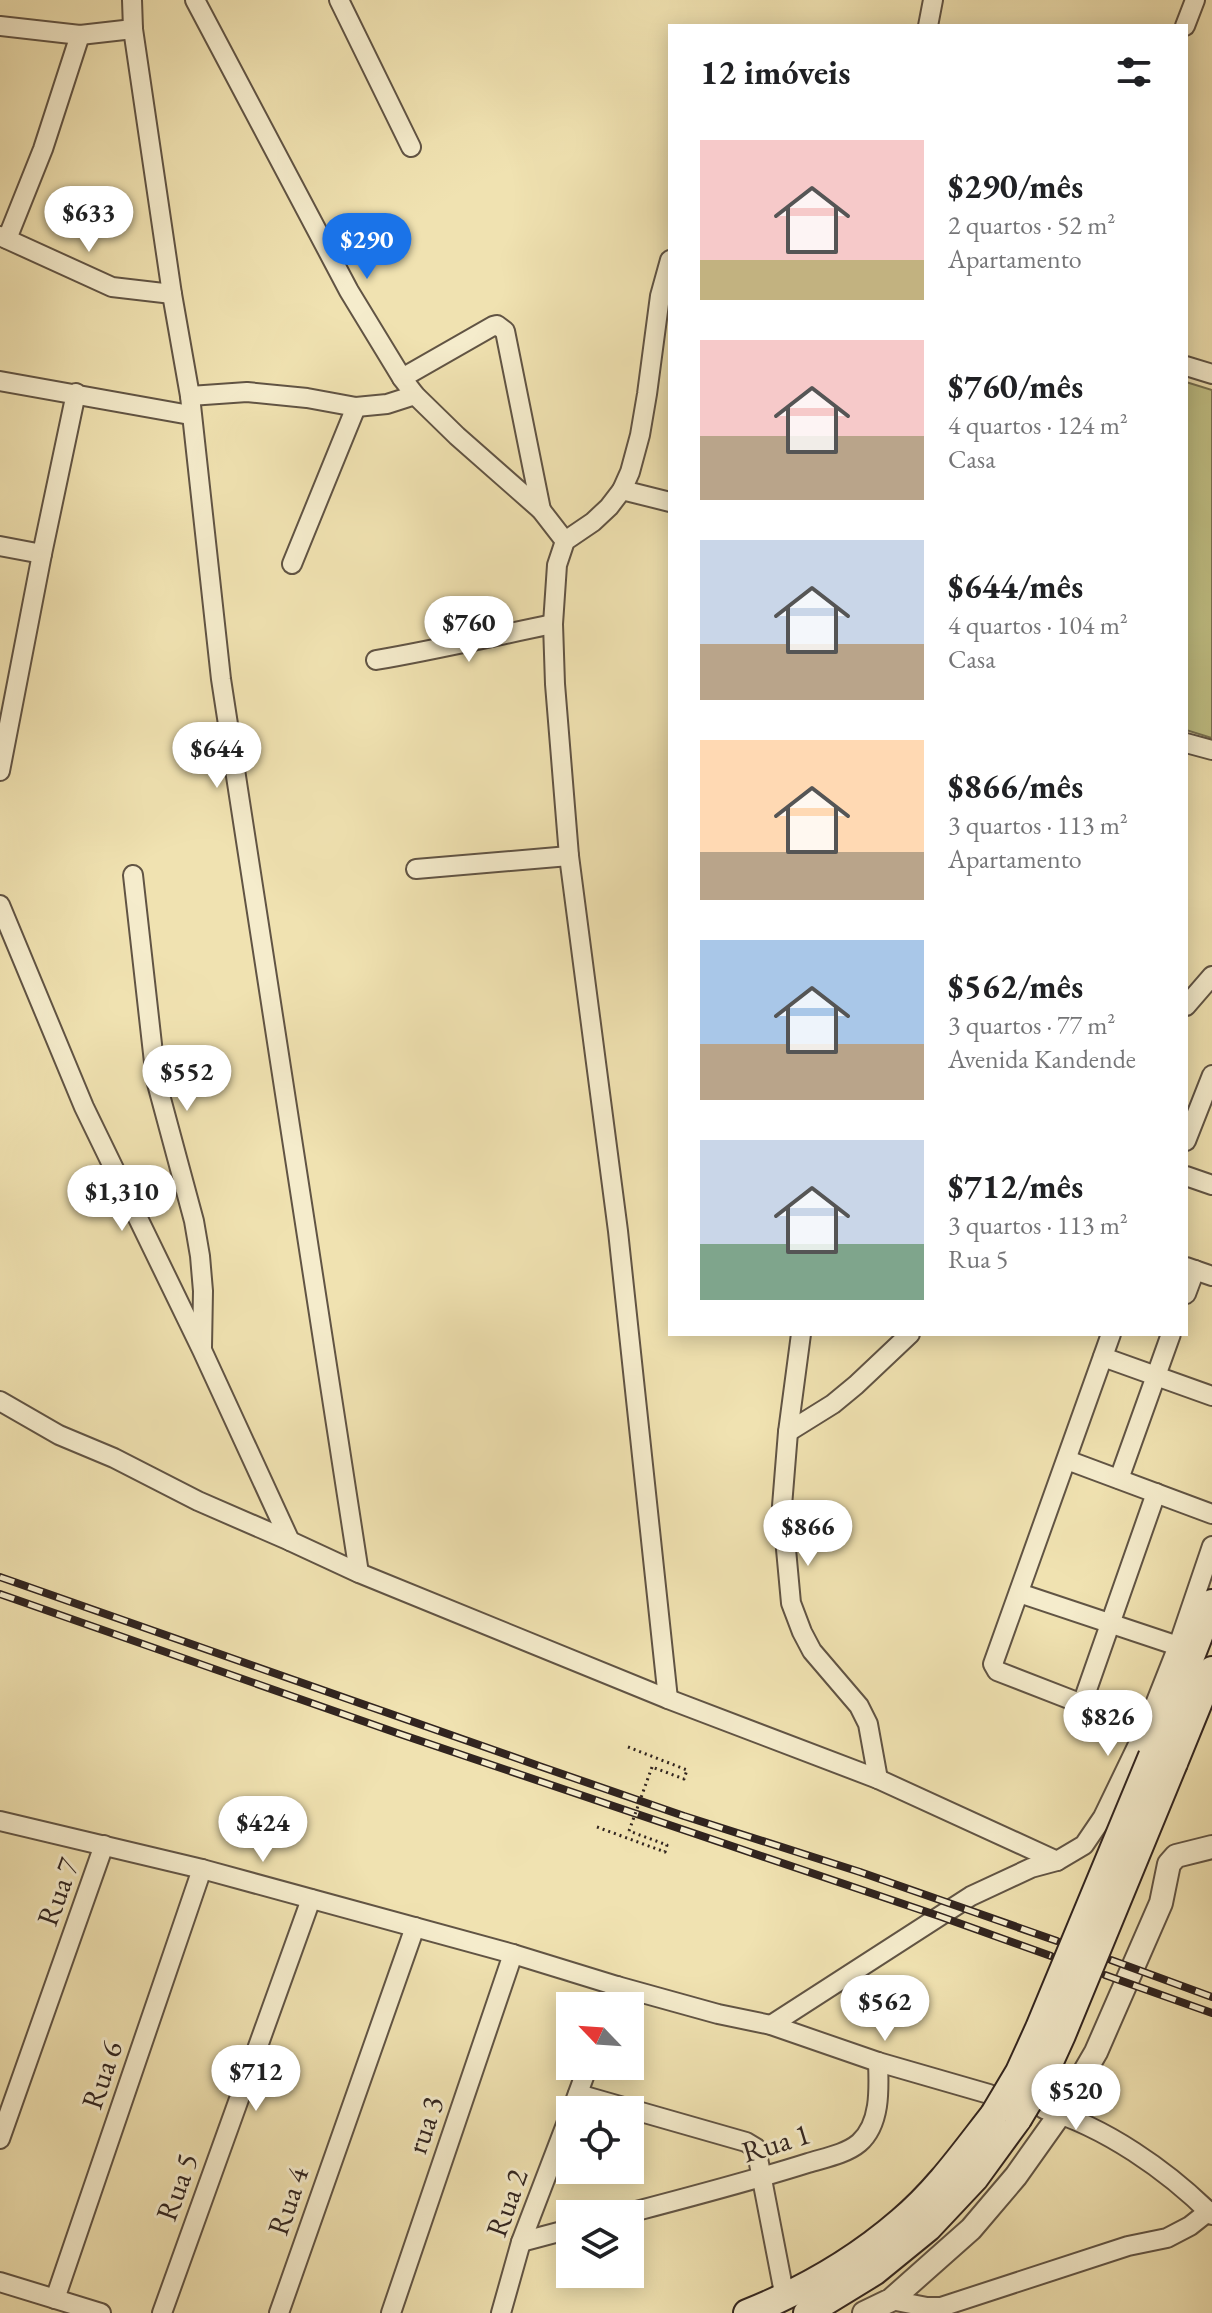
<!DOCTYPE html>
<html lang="pt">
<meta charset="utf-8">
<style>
:root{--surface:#fff;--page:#f6f6f6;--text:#202124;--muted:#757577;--accent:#1a73e8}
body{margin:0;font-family:"EB Garamond",serif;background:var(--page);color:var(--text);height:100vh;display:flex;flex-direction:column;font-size:30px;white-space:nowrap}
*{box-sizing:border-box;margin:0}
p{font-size:26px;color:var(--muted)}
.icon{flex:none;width:44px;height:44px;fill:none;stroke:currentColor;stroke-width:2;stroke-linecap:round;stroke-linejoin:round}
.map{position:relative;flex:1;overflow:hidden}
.side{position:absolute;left:668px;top:24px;width:520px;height:1312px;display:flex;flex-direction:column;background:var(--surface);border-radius:0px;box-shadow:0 4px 20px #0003}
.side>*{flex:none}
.needle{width:52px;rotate:295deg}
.buttons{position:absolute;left:556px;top:1992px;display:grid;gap:16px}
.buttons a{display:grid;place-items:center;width:88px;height:88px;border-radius:0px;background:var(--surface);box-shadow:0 4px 20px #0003;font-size:40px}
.price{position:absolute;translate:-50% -68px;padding:0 18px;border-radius:28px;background:#fff;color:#222;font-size:26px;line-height:52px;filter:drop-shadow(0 2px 4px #0008)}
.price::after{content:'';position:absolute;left:50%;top:48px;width:24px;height:18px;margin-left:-12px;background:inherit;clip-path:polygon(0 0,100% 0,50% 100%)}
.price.selected{background:var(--accent);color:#fff}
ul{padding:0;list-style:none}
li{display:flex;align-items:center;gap:24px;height:200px;padding:0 32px}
li span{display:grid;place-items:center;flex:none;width:224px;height:160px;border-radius:0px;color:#555}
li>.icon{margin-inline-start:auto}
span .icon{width:96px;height:96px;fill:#fffc;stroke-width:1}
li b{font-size:34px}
h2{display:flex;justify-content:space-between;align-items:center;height:96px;padding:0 32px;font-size:34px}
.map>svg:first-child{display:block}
</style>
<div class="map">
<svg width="1212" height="2313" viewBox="0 0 1212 2313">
<rect width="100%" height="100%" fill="#f0e2b1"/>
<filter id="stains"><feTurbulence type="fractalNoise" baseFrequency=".0025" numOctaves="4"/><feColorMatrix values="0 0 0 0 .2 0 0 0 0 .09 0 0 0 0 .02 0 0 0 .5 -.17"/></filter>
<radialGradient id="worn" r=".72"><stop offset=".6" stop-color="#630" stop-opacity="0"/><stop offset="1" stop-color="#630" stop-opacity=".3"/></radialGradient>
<path fill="#c1c186" stroke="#797252" stroke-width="2" d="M 1186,382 L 1212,390 L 1212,738 L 1186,730 Z"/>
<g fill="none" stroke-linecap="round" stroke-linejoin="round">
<g stroke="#615444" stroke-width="22">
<g id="minor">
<path d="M 132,0 L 133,29 L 172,294 L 190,396 L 221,679 L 359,1573"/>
<path d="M 195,0 L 349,291 L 402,378 L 415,395 L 457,436 L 541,510 L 565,541"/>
<path d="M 339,0 L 411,147"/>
<path d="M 0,26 L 80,35 L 133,29"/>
<path d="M 928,26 L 933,0"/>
<path d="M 1185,26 L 1195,0"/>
<path d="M 0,236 L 112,287 L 172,294"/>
<path d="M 7,239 L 43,149 L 80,35"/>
<path d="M 1186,366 L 1212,374"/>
<path d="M 402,378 L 493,326 L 497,325 L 505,331 L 541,510"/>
<path d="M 0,381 L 190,415"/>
<path d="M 190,396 L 247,392 L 307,398 L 356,407 L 387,404 L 415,395"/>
<path d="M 622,490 L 670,502"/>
<path d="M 0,546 L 42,554"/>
<path d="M 292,564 L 356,407"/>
<path d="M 376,660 C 435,650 494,636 553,624"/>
<path d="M 1186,743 L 1212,750"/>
<path d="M 0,771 L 42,554 L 76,393"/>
<path d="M 416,869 L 569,856"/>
<path d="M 133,875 L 156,1080 L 194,1221 L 200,1256 L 203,1291 L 202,1347"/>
<path d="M 0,905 L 84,1107 L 202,1350 L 290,1541"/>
<path d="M 1186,1006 L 1212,976"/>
<path d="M 1186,1141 L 1212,1075"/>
<path d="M 1186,1176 L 1212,1185"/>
<path d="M 1186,1267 L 1212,1276"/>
<path d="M 1186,1294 L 1195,1270"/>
<path d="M 801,1334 L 788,1432 L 782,1506 L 791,1603 L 802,1632 L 812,1651 L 859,1706 L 868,1724 L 878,1779"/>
<path d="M 1111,1334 L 993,1664 L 997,1671 L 1082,1704 L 1144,1732"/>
<path d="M 1103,1357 L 1212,1396"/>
<path d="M 0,1401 L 59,1435 L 114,1458 L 198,1501 L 290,1541 L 359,1573 L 668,1699 L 878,1779 L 1057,1861"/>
<path d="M 788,1432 L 833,1404 L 856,1385 L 910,1334"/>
<path d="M 1067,1460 L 1212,1514"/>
<path d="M 1119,1479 L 1171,1334"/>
<path d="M 1019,1593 L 1178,1646"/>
<path d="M 668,1699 L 618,1231 L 569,856 L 555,684 L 553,624 L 557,565 L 565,541 L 593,522 L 609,507 L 622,490 L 630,472 L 640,435 L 647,394 L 660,296 L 670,260"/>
<path d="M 1082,1704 L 1156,1493"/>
<path d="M 0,1821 L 202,1869 L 513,1954 L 617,1986 L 718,2014 L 771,2025 L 878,2062 L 989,2094"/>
<path d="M 610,2006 L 617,1986"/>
<path d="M 771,2025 L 971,1896 L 1031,1868 L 1057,1861 L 1084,1845 L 1103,1817 L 1144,1732 L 1178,1646 L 1212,1546"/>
<path d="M 578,2094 L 746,2142 L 756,2148 L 785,2298"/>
<path d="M 574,2104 L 588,2066"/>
<path d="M 1044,2109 C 1105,2127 1167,2170 1212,2215"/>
<path d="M 0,2139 L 104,1845"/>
<path d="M 625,2214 C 686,2198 748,2182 808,2163 C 824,2158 846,2154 859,2143 C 881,2124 879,2088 878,2062"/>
<path d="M 521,2242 L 570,2229"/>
<path d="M 0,2282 L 101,2313"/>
<path d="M 55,2299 L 202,1869"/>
<path d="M 891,2300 L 927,2307 L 941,2307 L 1128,2246 L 1167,2238 L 1190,2226 L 1209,2211"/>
<path d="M 162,2313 L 311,1899"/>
<path d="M 279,2313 L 415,1927"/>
<path d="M 391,2313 L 513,1954"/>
<path d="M 501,2313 L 521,2242 L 570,2114"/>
</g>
</g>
<g stroke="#615444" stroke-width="26">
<path id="tertiary" d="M 864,2313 L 891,2300 L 971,2229 L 1016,2176 L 1060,2114 L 1096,2052 L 1161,1903 L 1169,1864 L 1176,1856 L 1212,1847"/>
</g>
<g stroke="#31241f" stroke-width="30">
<g id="secondary">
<path d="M 1152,1756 L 1212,1603"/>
<path d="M 1174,1763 L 1212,1670"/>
<path d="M 747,2313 C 802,2291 856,2260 901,2221 C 937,2191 965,2151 994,2114"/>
<path d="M 807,2313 L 874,2272 L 928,2228 L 975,2178 L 1018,2119"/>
</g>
</g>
<g stroke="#31241f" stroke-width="3" stroke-dasharray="2 4" stroke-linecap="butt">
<path d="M 628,1747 L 687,1770 L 684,1779 L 652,1767"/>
<path d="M 597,1827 L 665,1852 L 667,1845 L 629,1831"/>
</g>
<use href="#minor" stroke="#f5eccc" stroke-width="18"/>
<use href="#tertiary" stroke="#f5eccc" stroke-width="22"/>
<use href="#secondary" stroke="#f5eccc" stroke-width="26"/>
<g stroke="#31241f" stroke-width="8">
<g id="rail">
<path d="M 0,1577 L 542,1767 L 684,1816 L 860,1872 L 1057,1941"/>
<path d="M 0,1594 L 397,1733 L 939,1916 L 1051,1956"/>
<path d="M 1111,1960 L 1212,1997"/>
<path d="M 1105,1975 L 1212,2013"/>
</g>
</g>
<use href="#rail" stroke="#f5eccc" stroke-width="5" stroke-dasharray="15" stroke-linecap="butt"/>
<g stroke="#31241f" stroke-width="30" stroke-linecap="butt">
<g id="secondary-bridge">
<path d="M 994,2114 L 1019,2072 L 1039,2028 L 1152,1756"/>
<path d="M 1018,2119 L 1042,2079 L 1062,2035 L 1174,1763"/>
</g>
</g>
<path stroke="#31241f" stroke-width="3" stroke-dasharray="2 4" stroke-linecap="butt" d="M 629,1831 L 652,1767"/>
<use href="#secondary-bridge" stroke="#f5eccc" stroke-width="26"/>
</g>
<g text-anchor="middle" stroke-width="6" stroke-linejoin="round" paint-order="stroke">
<g font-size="30" fill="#31241f" stroke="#f5eccc">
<text transform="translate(58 1892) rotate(-70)" y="10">Rua 7</text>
<text transform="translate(102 2075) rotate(-71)" y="10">Rua 6</text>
<text transform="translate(425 2125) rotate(-71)" y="10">rua 3</text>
<text transform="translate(776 2143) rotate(-17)" y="10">Rua 1</text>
<text transform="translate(177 2187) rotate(-70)" y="10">Rua 5</text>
<text transform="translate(288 2201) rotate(-71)" y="10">Rua 4</text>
<text transform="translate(507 2203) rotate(-70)" y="10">Rua 2</text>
</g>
</g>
<rect width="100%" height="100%" filter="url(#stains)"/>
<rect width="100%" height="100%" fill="url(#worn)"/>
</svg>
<div class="buttons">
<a><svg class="needle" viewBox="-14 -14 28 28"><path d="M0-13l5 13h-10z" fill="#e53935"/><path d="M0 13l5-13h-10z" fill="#757577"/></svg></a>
<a><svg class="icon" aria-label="locate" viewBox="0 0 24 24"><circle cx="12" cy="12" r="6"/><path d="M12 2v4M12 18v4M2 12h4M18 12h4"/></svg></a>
<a><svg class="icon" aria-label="layers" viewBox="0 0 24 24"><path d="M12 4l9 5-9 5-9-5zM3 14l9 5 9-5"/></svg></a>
</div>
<b class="price" style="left:89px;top:254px">$633</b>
<b class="price selected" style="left:367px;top:281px">$290</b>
<b class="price" style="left:469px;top:664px">$760</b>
<b class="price" style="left:217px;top:790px">$644</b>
<b class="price" style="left:187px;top:1113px">$552</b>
<b class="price" style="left:122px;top:1233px">$1,310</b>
<b class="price" style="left:808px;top:1568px">$866</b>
<b class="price" style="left:1108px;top:1758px">$826</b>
<b class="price" style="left:263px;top:1864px">$424</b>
<b class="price" style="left:885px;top:2043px">$562</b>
<b class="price" style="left:256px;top:2113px">$712</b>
<b class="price" style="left:1076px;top:2132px">$520</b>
<section class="side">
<h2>12 imóveis<svg class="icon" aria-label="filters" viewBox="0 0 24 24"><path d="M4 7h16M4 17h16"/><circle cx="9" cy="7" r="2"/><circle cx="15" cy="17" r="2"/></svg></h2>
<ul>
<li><span style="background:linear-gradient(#f6c9c9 75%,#c2b280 0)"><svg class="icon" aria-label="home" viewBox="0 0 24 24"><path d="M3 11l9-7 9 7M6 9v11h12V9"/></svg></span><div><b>$290/mês</b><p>2 quartos · 52 m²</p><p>Apartamento</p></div></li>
<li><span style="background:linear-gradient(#f6c9c9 60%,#b9a48a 0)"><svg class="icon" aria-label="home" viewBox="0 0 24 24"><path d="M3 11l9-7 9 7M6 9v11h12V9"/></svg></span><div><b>$760/mês</b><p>4 quartos · 124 m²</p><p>Casa</p></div></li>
<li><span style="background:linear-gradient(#c9d6e8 65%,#b9a48a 0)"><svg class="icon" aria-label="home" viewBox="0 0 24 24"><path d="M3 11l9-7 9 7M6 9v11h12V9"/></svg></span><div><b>$644/mês</b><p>4 quartos · 104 m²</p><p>Casa</p></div></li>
<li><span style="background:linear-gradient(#ffd9b3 70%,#b9a48a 0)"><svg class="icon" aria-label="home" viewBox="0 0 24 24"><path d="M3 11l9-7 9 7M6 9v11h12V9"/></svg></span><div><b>$866/mês</b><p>3 quartos · 113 m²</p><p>Apartamento</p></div></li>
<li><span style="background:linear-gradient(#a9c7e8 65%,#b9a48a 0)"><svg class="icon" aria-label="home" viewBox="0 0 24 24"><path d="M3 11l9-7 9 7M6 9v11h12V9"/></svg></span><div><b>$562/mês</b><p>3 quartos · 77 m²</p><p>Avenida Kandende</p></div></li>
<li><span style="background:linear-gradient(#c9d6e8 65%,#7fa58c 0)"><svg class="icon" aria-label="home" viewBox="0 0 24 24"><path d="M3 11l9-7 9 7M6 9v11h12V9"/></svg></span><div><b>$712/mês</b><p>3 quartos · 113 m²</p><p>Rua 5</p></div></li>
</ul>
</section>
</div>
